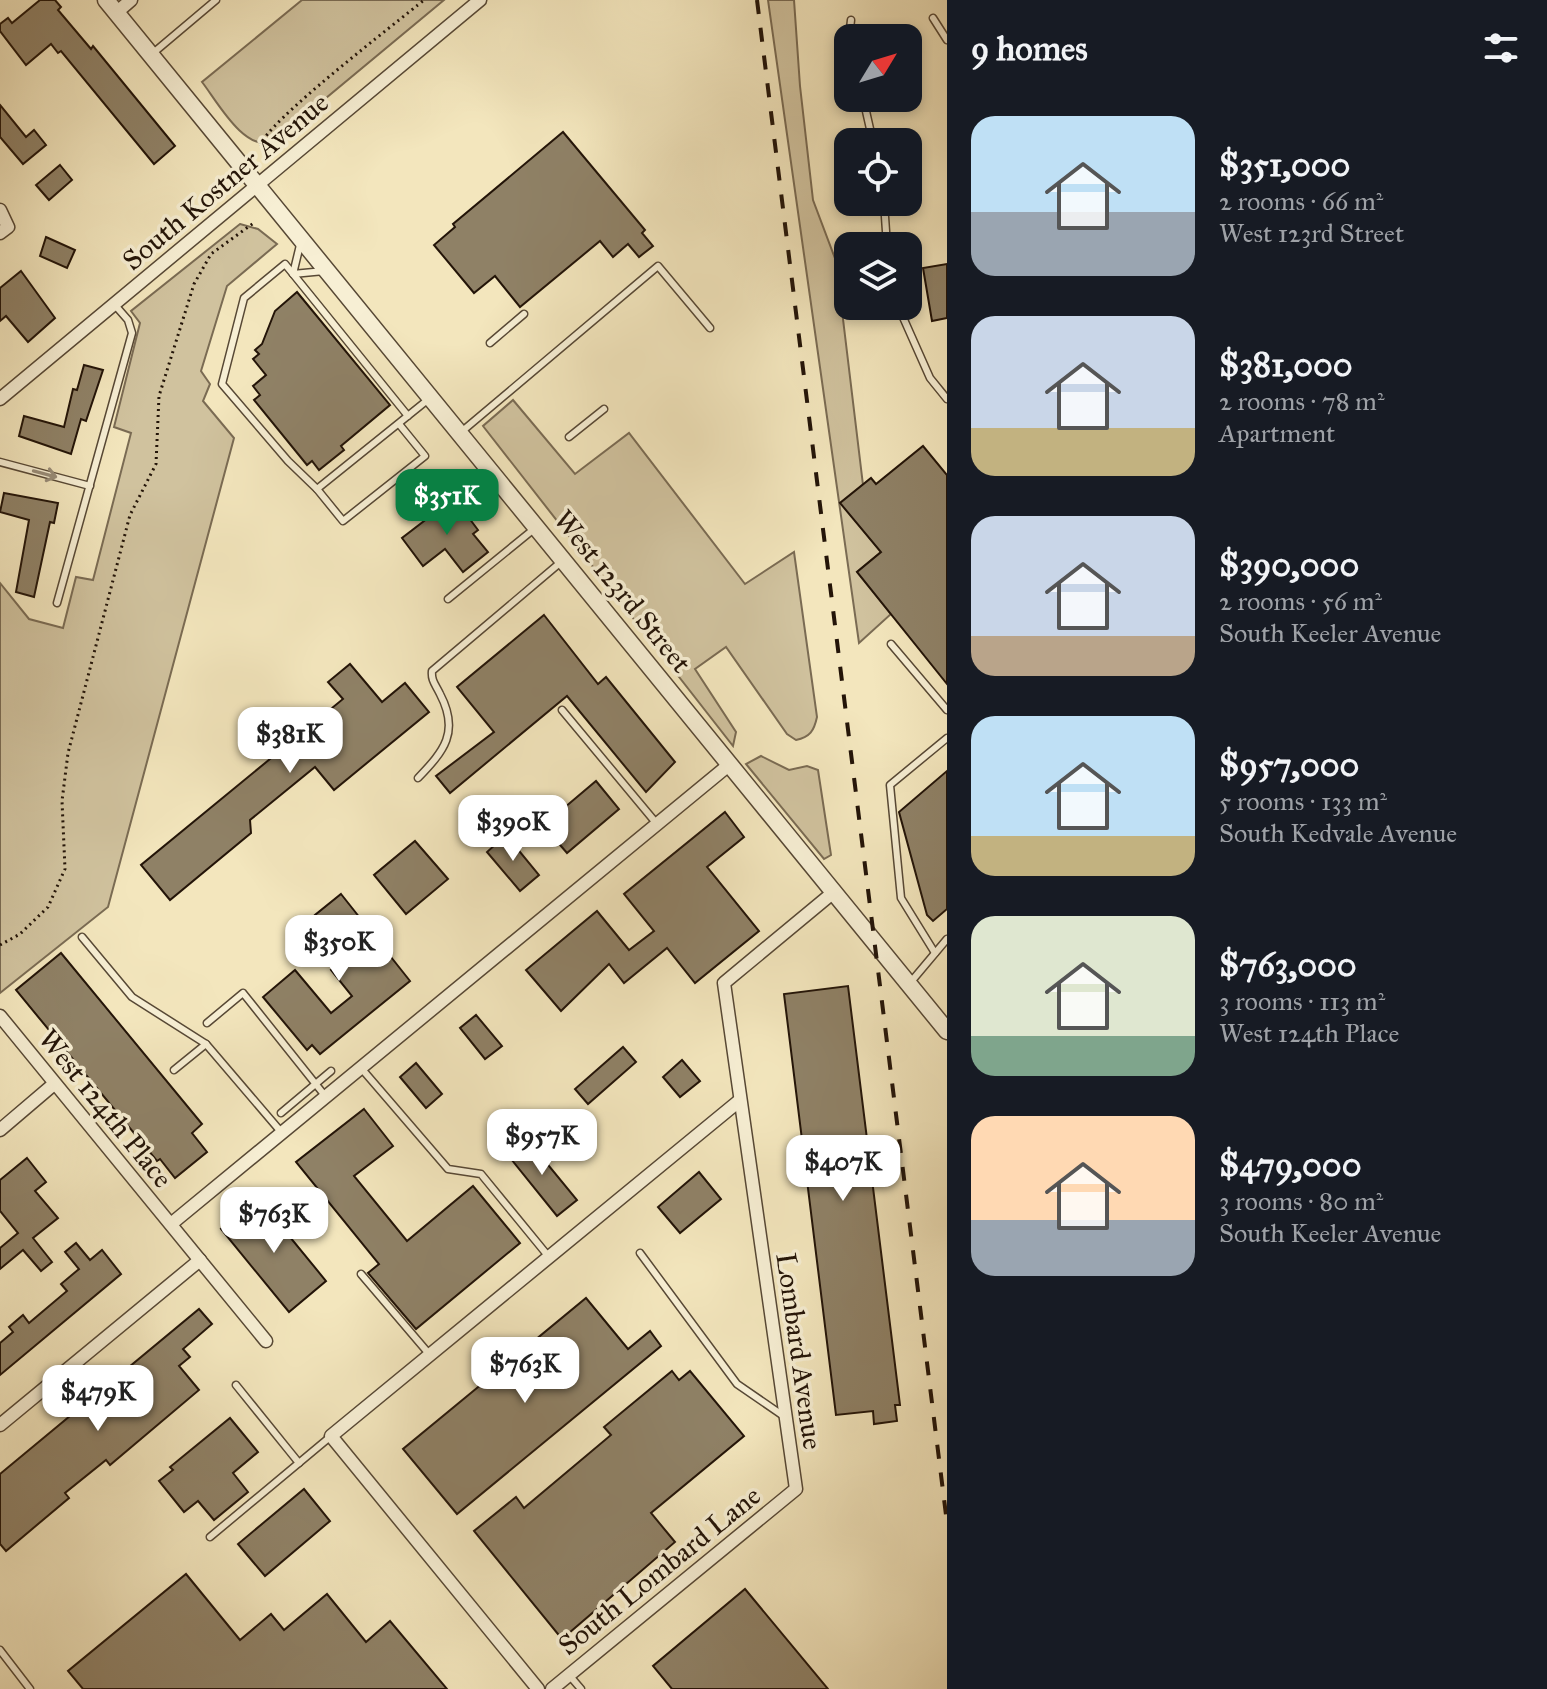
<!DOCTYPE html>
<meta charset="utf-8">
<style>
:root{--surface:#171b24;--page:#20242c;--text:#f1f3f6;--muted:#9ea1a6;--accent:#0b8043}
body{margin:0;font-family:"IM FELL Great Primer",serif;background:var(--page);color:var(--text);height:100vh;display:flex;flex-direction:column;font-size:30px;white-space:nowrap}
*{box-sizing:border-box;margin:0}
p{font-size:26px;color:var(--muted)}
.icon{flex:none;width:44px;height:44px;fill:none;stroke:currentColor;stroke-width:2;stroke-linecap:round;stroke-linejoin:round}
.map{position:relative;flex:1;overflow:hidden}
.sheet{display:flex;flex-direction:column;background:var(--surface);width:600px}
.sheet>*{flex:none}
.needle{width:52px;rotate:52deg}
.buttons{position:absolute;left:834px;top:24px;display:grid;gap:16px}
.buttons a{display:grid;place-items:center;width:88px;height:88px;border-radius:16px;background:var(--surface);box-shadow:0 4px 12px #0003;font-size:40px}
.price{position:absolute;translate:-50% -68px;padding:0 18px;border-radius:16px;background:#fff;color:#222;font-size:26px;line-height:52px;filter:drop-shadow(0 2px 4px #0008)}
.price::after{content:'';position:absolute;left:50%;top:48px;width:24px;height:18px;margin-left:-12px;background:inherit;clip-path:polygon(0 0,100% 0,50% 100%)}
.price.selected{background:var(--accent);color:#fff}
ul{padding:0;list-style:none}
li{display:flex;align-items:center;gap:24px;height:200px;padding:0 24px}
li span{display:grid;place-items:center;flex:none;width:224px;height:160px;border-radius:24px;color:#555}
li>.icon{margin-inline-start:auto}
span .icon{width:96px;height:96px;fill:#fffc;stroke-width:1}
li b{font-size:34px}
h2{display:flex;justify-content:space-between;align-items:center;height:96px;padding:0 24px;font-size:34px}
main{display:flex;flex:1;min-height:0}
.map>svg:first-child{display:block}
</style>
<main>
<div class="map">
<svg width="947" height="1689" viewBox="0 0 947 1689">
<rect width="100%" height="100%" fill="#f3e6bd"/>
<filter id="stains"><feTurbulence type="fractalNoise" baseFrequency=".0025" numOctaves="4"/><feColorMatrix values="0 0 0 0 .2 0 0 0 0 .09 0 0 0 0 .02 0 0 0 .5 -.17"/></filter>
<radialGradient id="worn" r=".72"><stop offset=".6" stop-color="#630" stop-opacity="0"/><stop offset="1" stop-color="#630" stop-opacity=".3"/></radialGradient>
<g fill="#d0c29e" stroke="#7a6b53" stroke-width="2">
<path d="M 302,0 L 444,0 L 273,142 C 244,152 217,101 202,82 Z"/>
<path d="M 768,0 L 794,0 L 800,86 L 813,200 L 836,261 L 863,485 L 841,503 L 881,552 L 857,572 L 891,614 L 859,643 Z"/>
<path d="M 240,224 L 258,229 L 277,244 L 227,286 L 201,371 L 210,384 L 203,401 L 234,438 L 108,907 L 0,993 L 0,583 L 29,619 L 63,628 L 76,577 L 93,580 L 131,433 L 114,427 L 140,323 L 131,311 Z"/>
<path d="M 513,400 L 575,474 L 629,433 L 745,584 L 794,552 L 817,717 C 814,731 810,737 796,740 L 787,734 L 726,647 L 695,669 L 736,732 L 733,746 L 483,426 Z"/>
<path d="M 761,756 L 789,770 L 807,766 L 818,770 L 831,855 L 824,859 L 746,764 Z"/>
</g>
<g fill="#8f8166" stroke="#231408" stroke-width="2">
<path d="M 40,0 L 55,0 L 61,7 L 58,10 L 91,49 L 93,46 L 175,146 L 154,164 L 61,51 L 58,53 L 51,44 L 26,65 L 0,31 L 0,24 L 8,18 L 12,23 Z"/>
<path d="M 0,105 L 26,137 L 34,130 L 46,145 L 23,164 L 0,137 Z"/>
<path d="M 563,132 L 645,230 L 642,233 L 653,246 L 639,257 L 628,244 L 613,257 L 600,241 L 520,307 L 495,276 L 474,293 L 434,245 L 455,227 L 453,224 Z"/>
<path d="M 60,165 L 72,180 L 49,200 L 36,185 Z"/>
<path d="M 46,237 L 75,250 L 67,268 L 40,256 Z"/>
<path d="M 947,264 L 947,318 L 932,321 L 923,268 Z"/>
<path d="M 21,271 L 55,318 L 28,342 L 6,316 L 0,321 L 0,288 Z"/>
<path d="M 297,292 L 390,405 L 341,446 L 344,450 L 319,470 L 312,461 L 307,465 L 254,400 L 260,395 L 253,386 L 266,375 L 253,359 L 259,354 L 255,350 L 262,344 L 275,311 Z"/>
<path d="M 84,365 L 103,370 L 86,421 L 81,419 L 71,454 L 19,436 L 24,416 L 64,427 L 73,389 L 77,390 Z"/>
<path d="M 923,446 L 947,475 L 947,684 L 857,572 L 881,552 L 840,503 L 871,478 L 876,484 Z"/>
<path d="M 4,493 L 58,503 L 54,523 L 50,522 L 34,597 L 16,592 L 29,520 L 0,512 Z"/>
<path d="M 454,498 L 478,530 L 473,534 L 488,552 L 463,572 L 445,549 L 423,566 L 402,538 Z"/>
<path d="M 544,615 L 598,684 L 606,677 L 675,762 L 646,792 L 567,696 L 450,793 L 436,776 L 494,732 L 457,687 Z"/>
<path d="M 350,664 L 382,702 L 405,683 L 429,712 L 334,790 L 315,767 L 250,820 L 251,833 L 170,900 L 141,865 L 343,699 L 328,682 Z"/>
<path d="M 947,771 L 947,909 L 933,921 L 927,915 L 899,812 Z"/>
<path d="M 596,781 L 619,809 L 567,853 L 548,831 L 563,818 L 558,813 Z"/>
<path d="M 725,812 L 744,837 L 707,867 L 759,931 L 695,983 L 667,948 L 624,983 L 609,964 L 561,1011 L 526,970 L 597,911 L 629,950 L 654,931 L 624,894 Z"/>
<path d="M 506,835 L 539,875 L 520,891 L 487,852 Z"/>
<path d="M 415,841 L 448,879 L 406,914 L 374,875 Z"/>
<path d="M 341,894 L 410,981 L 320,1054 L 312,1045 L 307,1050 L 263,997 L 295,970 L 331,1013 L 352,996 L 331,970 L 348,956 L 315,915 Z"/>
<path d="M 61,953 L 202,1124 L 192,1133 L 207,1152 L 175,1178 L 160,1159 L 157,1161 L 16,990 Z"/>
<path d="M 848,986 L 900,1405 L 895,1405 L 897,1421 L 874,1424 L 873,1411 L 836,1415 L 784,994 Z"/>
<path d="M 476,1015 L 502,1046 L 485,1059 L 460,1028 Z"/>
<path d="M 623,1047 L 636,1062 L 588,1104 L 575,1089 Z"/>
<path d="M 682,1060 L 700,1081 L 680,1097 L 663,1077 Z"/>
<path d="M 416,1063 L 442,1094 L 426,1108 L 400,1077 Z"/>
<path d="M 364,1109 L 393,1146 L 354,1176 L 407,1241 L 473,1186 L 520,1243 L 416,1329 L 368,1273 L 379,1264 L 296,1162 Z"/>
<path d="M 526,1138 L 577,1200 L 557,1216 L 507,1154 Z"/>
<path d="M 27,1158 L 46,1182 L 35,1191 L 58,1218 L 33,1238 L 52,1262 L 41,1271 L 23,1250 L 0,1269 L 0,1248 L 18,1233 L 0,1211 L 0,1180 Z"/>
<path d="M 699,1172 L 721,1199 L 680,1233 L 658,1207 Z"/>
<path d="M 258,1198 L 326,1281 L 289,1312 L 221,1229 Z"/>
<path d="M 76,1243 L 90,1260 L 102,1250 L 121,1274 L 0,1375 L 0,1343 L 13,1332 L 9,1327 L 23,1315 L 29,1323 L 67,1291 L 61,1284 L 79,1269 L 65,1252 Z"/>
<path d="M 586,1298 L 628,1349 L 650,1331 L 661,1346 L 457,1514 L 403,1449 Z"/>
<path d="M 199,1309 L 212,1324 L 183,1349 L 190,1357 L 179,1366 L 199,1390 L 110,1465 L 106,1460 L 65,1493 L 69,1498 L 6,1551 L 0,1544 L 0,1474 Z"/>
<path d="M 672,1371 L 679,1380 L 690,1371 L 744,1436 L 651,1513 L 675,1542 L 562,1639 L 474,1531 L 516,1497 L 524,1508 L 611,1435 L 604,1427 Z"/>
<path d="M 230,1418 L 258,1452 L 233,1473 L 248,1492 L 214,1520 L 198,1501 L 184,1512 L 159,1481 L 173,1470 L 170,1467 Z"/>
<path d="M 304,1489 L 330,1521 L 265,1576 L 238,1544 Z"/>
<path d="M 186,1574 L 240,1640 L 271,1614 L 284,1630 L 327,1594 L 366,1642 L 390,1621 L 447,1689 L 83,1689 L 68,1671 Z"/>
<path d="M 745,1589 L 828,1689 L 672,1689 L 653,1666 Z"/>
</g>
<g fill="none" stroke-linecap="round" stroke-linejoin="round">
<g stroke="#574835" stroke-width="9">
<g id="service">
<path d="M 933,18 L 947,40"/>
<path d="M 848,47 L 851,20"/>
<path d="M 152,54 L 216,0"/>
<path d="M 863,98 L 873,142"/>
<path d="M 884,202 L 887,246"/>
<path d="M 300,245 L 293,274 L 324,271"/>
<path d="M 898,306 L 930,378 L 947,399"/>
<path d="M 490,343 L 524,314"/>
<path d="M 408,416 L 285,264 L 244,298 L 222,384 L 288,461 L 317,489 L 430,398"/>
<path d="M 460,433 L 658,266 L 710,328"/>
<path d="M 569,437 L 604,409"/>
<path d="M 0,462 L 90,486"/>
<path d="M 317,489 L 343,521 L 425,456 L 399,424"/>
<path d="M 448,599 L 534,529"/>
<path d="M 57,603 L 132,333 L 128,320 L 114,304"/>
<path d="M 891,644 L 947,710"/>
<path d="M 562,710 L 657,824"/>
<path d="M 418,778 C 444,751 460,732 440,694 C 436,685 431,681 432,671 L 561,562"/>
<path d="M 82,937 L 132,997 L 206,1044 L 282,1133"/>
<path d="M 935,953 L 901,898 L 890,785 L 947,738"/>
<path d="M 910,983 L 947,939"/>
<path d="M 207,1023 L 243,993 L 326,1097"/>
<path d="M 361,1068 L 448,1169 L 481,1174 L 549,1257"/>
<path d="M 174,1070 L 206,1044"/>
<path d="M 281,1113 L 331,1071"/>
<path d="M 640,1253 L 737,1384 L 785,1417"/>
<path d="M 361,1274 L 430,1355"/>
<path d="M 236,1385 L 299,1463"/>
<path d="M 210,1537 L 330,1437"/>
<path d="M 0,1650 L 30,1689"/>
<path d="M 569,1675 L 581,1689"/>
</g>
</g>
<g stroke="#574835" stroke-width="15">
<g id="minor">
<path d="M 116,13 L 131,0"/>
<path d="M 0,210 L 8,227 L 0,233"/>
<path d="M 0,399 L 480,0"/>
<path d="M 0,1016 L 266,1341"/>
<path d="M 0,1130 L 54,1084"/>
<path d="M 171,1224 L 730,764"/>
<path d="M 0,1425 L 200,1260"/>
<path d="M 538,1689 L 331,1436 L 739,1101"/>
<path d="M 552,1689 L 796,1489 L 724,983 L 835,891"/>
</g>
</g>
<g stroke="#574835" stroke-width="19">
<path id="tertiary" d="M 106,0 L 947,1031"/>
</g>
<g stroke="#231408" stroke-width="3" stroke-dasharray="2 4" stroke-linecap="butt">
<path d="M 261,146 C 261,126 400,20 424,0"/>
<path d="M 0,945 L 20,934 L 48,907 L 65,869 L 62,801 L 68,753 L 130,515 L 156,464 L 159,396 L 194,284 L 211,254 L 255,222"/>
</g>
<use href="#service" stroke="#f7efd4" stroke-width="6"/>
<use href="#minor" stroke="#f7efd4" stroke-width="12"/>
<use href="#tertiary" stroke="#f7efd4" stroke-width="16"/>
<path stroke="#231408" stroke-width="4" stroke-dasharray="14 14" stroke-linecap="butt" d="M 757,0 L 947,1523"/>
</g>
<defs><path id="oneway-shaft" d="M-6 0H5M1.5-3L5.5 0L1.5 3" fill="none" stroke-width="1.6" stroke-linecap="round" stroke-linejoin="round" transform="scale(2)"/></defs>
<use stroke="#988c78" href="#oneway-shaft" transform="translate(45 474) rotate(15)"/>
<g text-anchor="middle" stroke-width="7" stroke-linejoin="round" paint-order="stroke">
<g font-size="28" fill="#231408" stroke="#f7efd4">
<text transform="translate(225 181) rotate(-40)" y="10">South Kostner Avenue</text>
<text transform="translate(623 591) rotate(51)" y="10">West 123rd Street</text>
<text transform="translate(106 1108) rotate(51)" y="10">West 124th Place</text>
<text transform="translate(800 1351) rotate(82)" y="10">Lombard Avenue</text>
<text transform="translate(659 1570) rotate(-39)" y="10">South Lombard Lane</text>
</g>
</g>
<rect width="100%" height="100%" filter="url(#stains)"/>
<rect width="100%" height="100%" fill="url(#worn)"/>
</svg>
<div class="buttons">
<a><svg class="needle" viewBox="-14 -14 28 28"><path d="M0-13l5 13h-10z" fill="#e53935"/><path d="M0 13l5-13h-10z" fill="#9ea1a6"/></svg></a>
<a><svg class="icon" aria-label="locate" viewBox="0 0 24 24"><circle cx="12" cy="12" r="6"/><path d="M12 2v4M12 18v4M2 12h4M18 12h4"/></svg></a>
<a><svg class="icon" aria-label="layers" viewBox="0 0 24 24"><path d="M12 4l9 5-9 5-9-5zM3 14l9 5 9-5"/></svg></a>
</div>
<b class="price selected" style="left:447px;top:537px">$351K</b>
<b class="price" style="left:290px;top:775px">$381K</b>
<b class="price" style="left:513px;top:863px">$390K</b>
<b class="price" style="left:339px;top:983px">$350K</b>
<b class="price" style="left:542px;top:1177px">$957K</b>
<b class="price" style="left:843px;top:1203px">$407K</b>
<b class="price" style="left:274px;top:1255px">$763K</b>
<b class="price" style="left:525px;top:1405px">$763K</b>
<b class="price" style="left:98px;top:1433px">$479K</b>
</div>
<section class="sheet">
<h2>9 homes<svg class="icon" aria-label="filters" viewBox="0 0 24 24"><path d="M4 7h16M4 17h16"/><circle cx="9" cy="7" r="2"/><circle cx="15" cy="17" r="2"/></svg></h2>
<ul>
<li><span style="background:linear-gradient(#bfe0f5 60%,#9aa5b1 0)"><svg class="icon" aria-label="home" viewBox="0 0 24 24"><path d="M3 11l9-7 9 7M6 9v11h12V9"/></svg></span><div><b>$351,000</b><p>2 rooms · 66 m²</p><p>West 123rd Street</p></div></li>
<li><span style="background:linear-gradient(#c9d6e8 70%,#c2b280 0)"><svg class="icon" aria-label="home" viewBox="0 0 24 24"><path d="M3 11l9-7 9 7M6 9v11h12V9"/></svg></span><div><b>$381,000</b><p>2 rooms · 78 m²</p><p>Apartment</p></div></li>
<li><span style="background:linear-gradient(#c9d6e8 75%,#b9a48a 0)"><svg class="icon" aria-label="home" viewBox="0 0 24 24"><path d="M3 11l9-7 9 7M6 9v11h12V9"/></svg></span><div><b>$390,000</b><p>2 rooms · 56 m²</p><p>South Keeler Avenue</p></div></li>
<li><span style="background:linear-gradient(#bfe0f5 75%,#c2b280 0)"><svg class="icon" aria-label="home" viewBox="0 0 24 24"><path d="M3 11l9-7 9 7M6 9v11h12V9"/></svg></span><div><b>$957,000</b><p>5 rooms · 133 m²</p><p>South Kedvale Avenue</p></div></li>
<li><span style="background:linear-gradient(#dfe7d0 75%,#7fa58c 0)"><svg class="icon" aria-label="home" viewBox="0 0 24 24"><path d="M3 11l9-7 9 7M6 9v11h12V9"/></svg></span><div><b>$763,000</b><p>3 rooms · 113 m²</p><p>West 124th Place</p></div></li>
<li><span style="background:linear-gradient(#ffd9b3 65%,#9aa5b1 0)"><svg class="icon" aria-label="home" viewBox="0 0 24 24"><path d="M3 11l9-7 9 7M6 9v11h12V9"/></svg></span><div><b>$479,000</b><p>3 rooms · 80 m²</p><p>South Keeler Avenue</p></div></li>
</ul>
</section>
</main>
